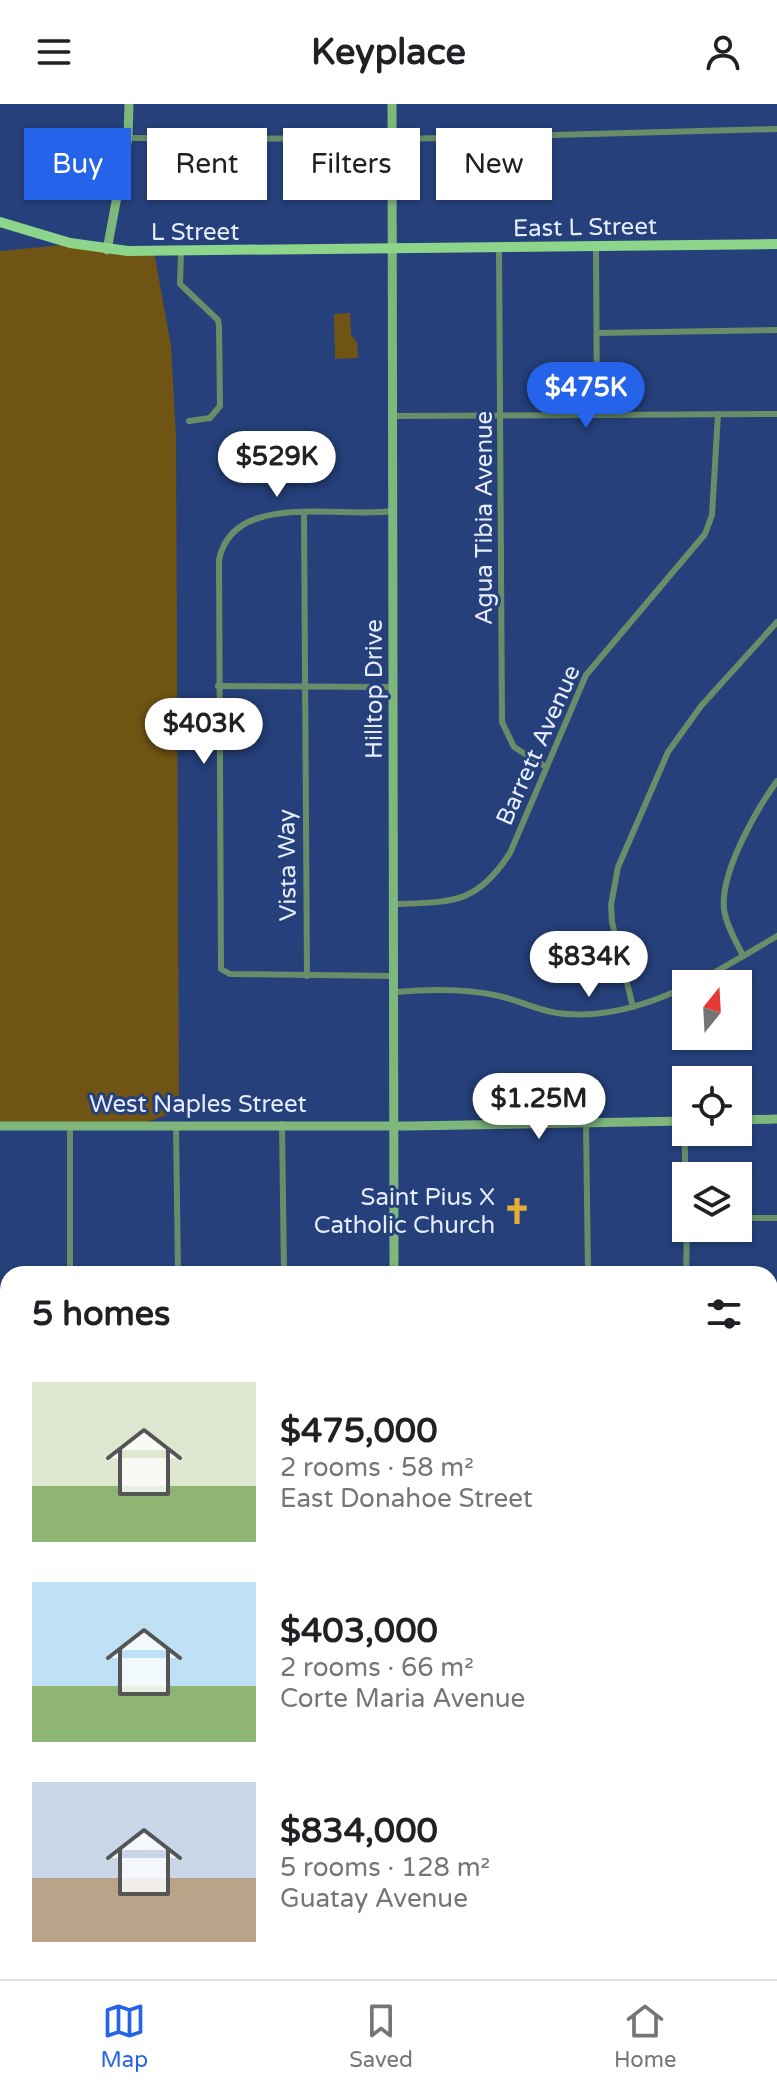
<!DOCTYPE html>
<meta charset="utf-8">
<style>
:root{--surface:#fff;--page:#f6f6f6;--text:#202124;--muted:#757577;--line:#e0e0e0;--accent:#2563eb}
body{margin:0;font-family:"Varela Round",sans-serif;background:var(--page);color:var(--text);height:100vh;display:flex;flex-direction:column;font-size:30px;white-space:nowrap}
*{box-sizing:border-box;margin:0}
p{font-size:26px;color:var(--muted)}
.icon{flex:none;width:44px;height:44px;fill:none;stroke:currentColor;stroke-width:2;stroke-linecap:round;stroke-linejoin:round}
.map{position:relative;flex:1;overflow:hidden}
.side{position:absolute;left:0px;top:1162px;width:778px;height:714px;display:flex;flex-direction:column;background:var(--surface);border-radius:24px 24px 0 0;box-shadow:0 2px 6px #0004}
.side>*{flex:none}
.top-card{position:absolute;left:24px;top:24px;width:730px;height:72px;display:flex;gap:16px}
.needle{width:52px;rotate:18deg}
.controls{position:absolute;left:672px;top:866px;display:grid;gap:16px}
.controls a{display:grid;place-items:center;width:80px;height:80px;border-radius:0px;background:var(--surface);box-shadow:0 2px 6px #0004;font-size:40px}
.price{position:absolute;translate:-50% -68px;padding:0 18px;border-radius:28px;background:#fff;color:#222;font-size:26px;line-height:52px;filter:drop-shadow(0 2px 4px #0008)}
.price::after{content:'';position:absolute;left:50%;top:48px;width:24px;height:18px;margin-left:-12px;background:inherit;clip-path:polygon(0 0,100% 0,50% 100%)}
.price.on{background:var(--accent);color:#fff}
ul{padding:0;list-style:none}
li{display:flex;align-items:center;gap:24px;height:200px;padding:0 32px}
li span{display:grid;place-items:center;flex:none;width:224px;height:160px;border-radius:0px;color:#555}
li>.icon{margin-inline-start:auto}
span .icon{width:96px;height:96px;fill:#fffc;stroke-width:1}
li b{font-size:34px}
h2{display:flex;justify-content:space-between;align-items:center;height:96px;padding:0 32px;font-size:34px}
.chip{padding:0 28px;border-radius:0px;background:var(--surface);box-shadow:0 2px 6px #0004;font-size:28px;line-height:72px}
.chip.on{background:var(--accent);color:#fff}
header{display:flex;justify-content:space-between;align-items:center;height:104px;padding:0 32px;background:var(--surface);font-size:36px;font-weight:700}
.dock{display:flex;justify-content:space-around;align-items:center;height:112px;border-top:2px solid var(--line);background:var(--surface);font-size:22px;color:var(--muted)}
.dock a{display:grid;justify-items:center;gap:4px}
.dock .on{color:var(--accent)}
.map>svg:first-child{display:block}
</style>
<header><svg class="icon" aria-label="menu" viewBox="0 0 24 24"><path d="M4 6h16M4 12h16M4 18h16"/></svg>Keyplace<svg class="icon" aria-label="person" viewBox="0 0 24 24"><circle cx="12" cy="8" r="4"/><path d="M4 21q1-7 8-7t8 7"/></svg></header>
<div class="map">
<svg width="777" height="1875" viewBox="0 0 777 1875">
<rect width="100%" height="100%" fill="#25407a"/>
<g fill="#705413">
<path d="M 73,140 L 154,148 L 171,242 L 176,332 L 179,1007 L 131,1023 L 0,1023 L 0,147 Z"/>
<path d="M 350,209 L 351,231 L 357,238 L 358,254 L 335,255 L 334,210 Z"/>
</g>
<g fill="none" stroke-linecap="round" stroke-linejoin="round">
<g stroke="#6a8d69" stroke-width="6">
<path d="M 128,34 L 403,35 L 777,25"/>
<path d="M 596,143 L 597,310"/>
<path d="M 499,144 L 502,618 L 514,643 L 546,663"/>
<path d="M 181,148 L 180,180 L 218,216 L 219,222 L 220,302 L 210,314 L 189,317"/>
<path d="M 597,229 L 777,226"/>
<path d="M 395,312 L 777,310"/>
<path d="M 393,407 C 339,415 233,386 219,456 L 221,865 L 230,870 L 394,872"/>
<path d="M 304,410 L 307,872"/>
<path d="M 218,582 L 394,583"/>
<path d="M 396,800 C 453,798 477,800 510,749 L 586,571 L 705,430 L 712,411 L 718,310"/>
<path d="M 743,852 C 736,837 726,821 724,805 C 720,769 756,706 777,677"/>
<path d="M 396,888 C 430,885 465,884 499,892 C 518,896 537,906 557,909 C 635,920 713,870 777,832"/>
<path d="M 633,903 L 612,818 L 611,801 L 618,763 L 668,648 L 701,602 L 777,518"/>
<path d="M 684,1017 L 686,1086"/>
<path d="M 586,1019 L 588,1170"/>
<path d="M 282,1020 L 284,1170"/>
<path d="M 176,1021 L 178,1170"/>
<path d="M 738,1114 L 777,1114"/>
<path d="M 70,1170 L 70,1021"/>
<path d="M 686,1170 L 687,1124"/>
<path d="M 770,1244 L 777,1246"/>
<path d="M 770,1349 L 777,1349"/>
<path d="M 73,1868 L 74,1875"/>
<path d="M 181,1868 L 181,1875"/>
<path d="M 620,1868 L 621,1875"/>
<path d="M 722,1868 L 722,1875"/>
</g>
<g stroke="#7eb67c" stroke-width="9">
<path d="M 392,0 L 394,1170"/>
<path d="M 107,146 L 128,34 L 129,0"/>
<path d="M 738,1016 L 777,1015"/>
<path d="M 0,1022 L 409,1022 L 686,1017"/>
<path d="M 770,1449 L 777,1449"/>
<path d="M 0,1460 L 8,1460"/>
<path d="M 400,1868 L 400,1875"/>
</g>
<path stroke="#8cd58a" stroke-width="10" d="M 0,118 L 70,139 L 128,147 L 777,140"/>
</g>
<defs>
<g id="church-bare" transform="scale(2.16)"><path d="M-1.2-6h2.4v3.5h3.3v2.4h-3.3V6h-2.4V-.1h-3.3v-2.4h3.3Z" fill="#e3ae34" stroke="#25407a" stroke-width="2.5" paint-order="stroke"/></g>
</defs>
<g fill-rule="evenodd">
<use href="#church-bare" x="517" y="1107"/>
</g>
<g text-anchor="middle" stroke-width="6" stroke-linejoin="round" paint-order="stroke">
<g font-size="24" fill="#e5ecfb" stroke="#25407a">
<text transform="translate(585 123) rotate(-1)" y="8">East L Street</text>
<text x="195" y="136">L Street</text>
<text transform="translate(484 414) rotate(-90)" y="8">Agua Tibia Avenue</text>
<text transform="translate(374 585) rotate(-90)" y="8">Hilltop Drive</text>
<text transform="translate(538 641) rotate(-66)" y="8">Barrett Avenue</text>
<text transform="translate(287 761) rotate(-91)" y="8">Vista Way</text>
<text x="198" y="1008">West Naples Street</text>
</g>
<g font-size="24" fill="#e5ecfb" stroke="#25407a" text-anchor="end">
<text x="495" y="1101">Saint Pius X<tspan x="495" dy="28">Catholic Church</tspan></text>
</g>
</g>
</svg>
<div class="controls">
<a><svg class="needle" viewBox="-14 -14 28 28"><path d="M0-13l5 13h-10z" fill="#e53935"/><path d="M0 13l5-13h-10z" fill="#757577"/></svg></a>
<a><svg class="icon" aria-label="locate" viewBox="0 0 24 24"><circle cx="12" cy="12" r="6"/><path d="M12 2v4M12 18v4M2 12h4M18 12h4"/></svg></a>
<a><svg class="icon" aria-label="layers" viewBox="0 0 24 24"><path d="M12 4l9 5-9 5-9-5zM3 14l9 5 9-5"/></svg></a>
</div>
<b class="price on" style="left:586px;top:326px">$475K</b>
<b class="price" style="left:277px;top:395px">$529K</b>
<b class="price" style="left:204px;top:662px">$403K</b>
<b class="price" style="left:589px;top:895px">$834K</b>
<b class="price" style="left:539px;top:1037px">$1.25M</b>
<div class="top-card">
<a class="chip on">Buy</a>
<a class="chip">Rent</a>
<a class="chip">Filters</a>
<a class="chip">New</a>
</div>
<section class="side">
<h2>5 homes<svg class="icon" aria-label="filters" viewBox="0 0 24 24"><path d="M4 7h16M4 17h16"/><circle cx="9" cy="7" r="2"/><circle cx="15" cy="17" r="2"/></svg></h2>
<ul>
<li><span style="background:linear-gradient(#dfe7d0 65%,#8fb573 0)"><svg class="icon" aria-label="home" viewBox="0 0 24 24"><path d="M3 11l9-7 9 7M6 9v11h12V9"/></svg></span><div><b>$475,000</b><p>2 rooms · 58 m²</p><p>East Donahoe Street</p></div></li>
<li><span style="background:linear-gradient(#bfe0f5 65%,#8fb573 0)"><svg class="icon" aria-label="home" viewBox="0 0 24 24"><path d="M3 11l9-7 9 7M6 9v11h12V9"/></svg></span><div><b>$403,000</b><p>2 rooms · 66 m²</p><p>Corte Maria Avenue</p></div></li>
<li><span style="background:linear-gradient(#c9d6e8 60%,#b9a48a 0)"><svg class="icon" aria-label="home" viewBox="0 0 24 24"><path d="M3 11l9-7 9 7M6 9v11h12V9"/></svg></span><div><b>$834,000</b><p>5 rooms · 128 m²</p><p>Guatay Avenue</p></div></li>
</ul>
</section>
</div>
<nav class="dock">
<a class="on"><svg class="icon" aria-label="map" viewBox="0 0 24 24"><path d="M3 6l6-2 6 2 6-2v14l-6 2-6-2-6 2zM9 4v14M15 6v14"/></svg>Map</a>
<a><svg class="icon" aria-label="saved" viewBox="0 0 24 24"><path d="M7 4h10v16l-5-4-5 4z"/></svg>Saved</a>
<a><svg class="icon" aria-label="home" viewBox="0 0 24 24"><path d="M3 11l9-7 9 7M6 9v11h12V9"/></svg>Home</a>
</nav>
